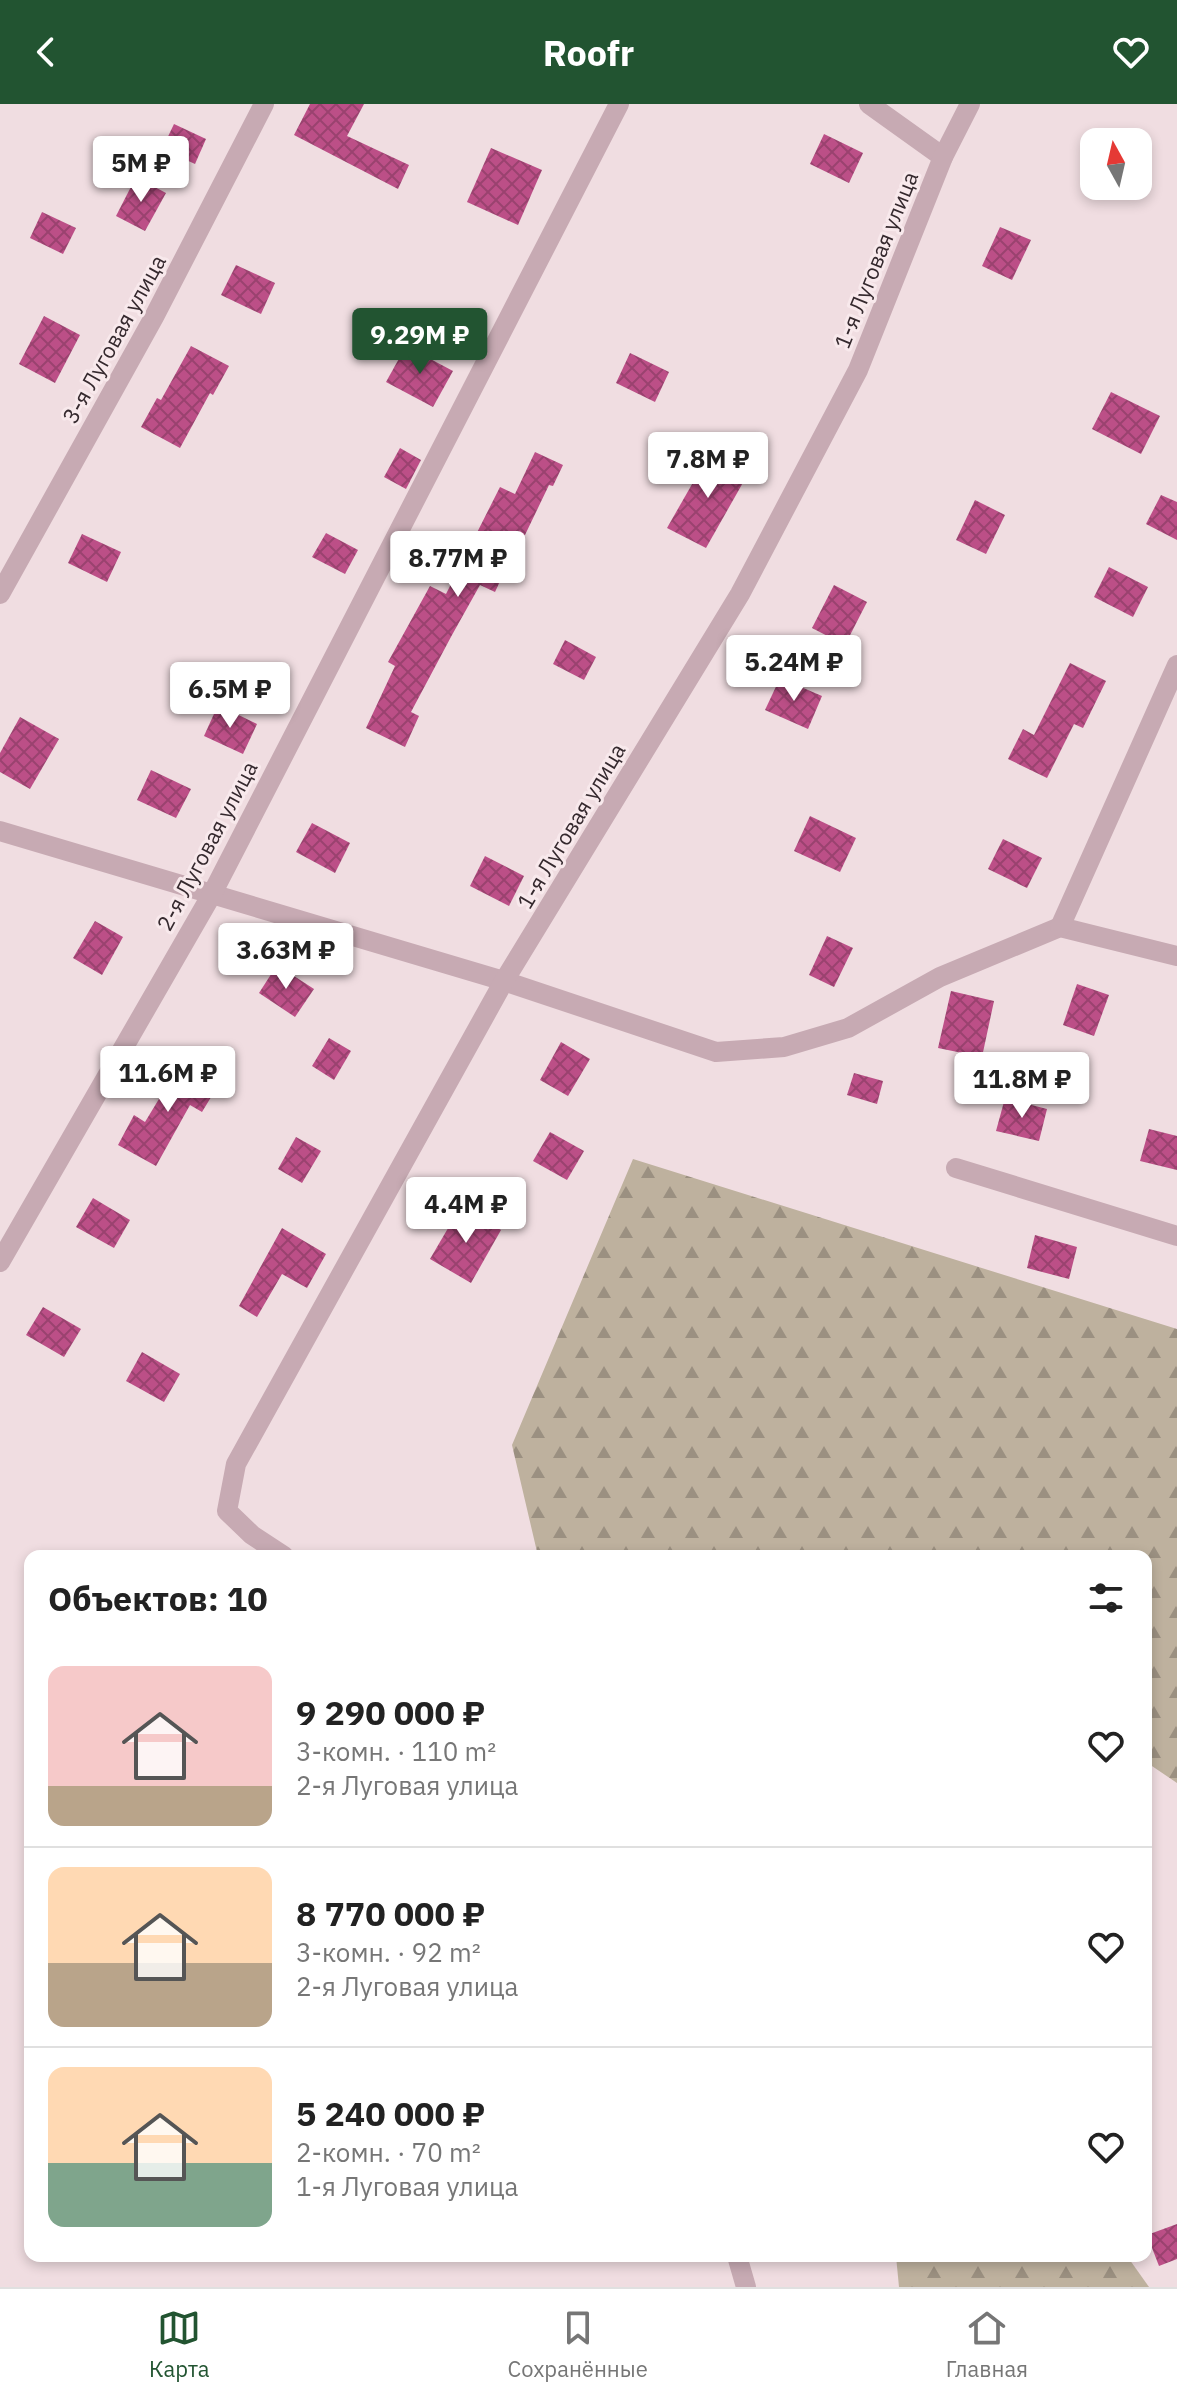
<!DOCTYPE html>
<html lang="ru">
<meta charset="utf-8">
<style>
:root{--surface:#fff;--page:#f2f2f2;--text:#222;--muted:#767676;--line:#e0e0e0;--accent:#225431}
body{margin:0;font-family:"IBM Plex Sans",sans-serif;background:var(--page);color:var(--text);height:100vh;display:flex;flex-direction:column;font-size:30px;white-space:nowrap}
*{box-sizing:border-box;margin:0}
p{font-size:26px;color:var(--muted)}
.icon{flex:none;width:44px;height:44px;fill:none;stroke:currentColor;stroke-width:2;stroke-linecap:round;stroke-linejoin:round}
.map{position:relative;flex:1;overflow:hidden}
.panel{position:absolute;left:24px;top:1446px;width:1128px;height:712px;display:flex;flex-direction:column;background:var(--surface);border-radius:16px;box-shadow:0 4px 12px #0003}
.panel>*{flex:none}
.needle{width:52px;rotate:352deg}
.buttons{position:absolute;left:1080px;top:24px;display:grid;gap:16px}
.buttons a{display:grid;place-items:center;width:72px;height:72px;border-radius:16px;background:var(--surface);box-shadow:0 4px 12px #0003;font-size:40px}
.price{position:absolute;translate:-50% -68px;padding:0 18px;border-radius:8px;background:#fff;color:#222;font-size:26px;line-height:52px;filter:drop-shadow(0 2px 4px #0008)}
.price::after{content:'';position:absolute;left:50%;top:48px;width:24px;height:18px;margin-left:-12px;background:inherit;clip-path:polygon(0 0,100% 0,50% 100%)}
.price.current{background:var(--accent);color:#fff}
ul{padding:0;list-style:none}
li{display:flex;align-items:center;gap:24px;height:200px;padding:0 24px}
li+li{border-top:2px solid var(--line)}
li span{display:grid;place-items:center;flex:none;width:224px;height:160px;border-radius:16px;color:#555}
li>.icon{margin-inline-start:auto}
span .icon{width:96px;height:96px;fill:#fffc;stroke-width:1}
li b{font-size:34px}
h2{display:flex;justify-content:space-between;align-items:center;height:96px;padding:0 24px;font-size:34px}
header{display:flex;justify-content:space-between;align-items:center;height:104px;padding:0 24px;background:var(--accent);color:#fff;font-size:36px;font-weight:700}
.menu{display:flex;justify-content:space-around;align-items:center;height:112px;border-top:2px solid var(--line);background:var(--surface);font-size:22px;color:var(--muted)}
.menu a{display:grid;justify-items:center;gap:4px}
.menu .current{color:var(--accent)}
.map>svg:first-child{display:block}
</style>
<header><svg class="icon" aria-label="back" viewBox="0 0 24 24"><path d="M15 5l-7 7 7 7"/></svg>Roofr<svg class="icon" aria-label="heart" viewBox="0 0 24 24"><path d="M12 20l-8-8c-3-5 5-10 8-4 3-6 11-1 8 4z"/></svg></header>
<div class="map">
<svg width="1177" height="2183" viewBox="0 0 1177 2183">
<defs>
<pattern id="forest-firs" width="22" height="20" patternUnits="userSpaceOnUse" patternTransform="scale(2)"><rect width="22" height="20" fill="#beb19e"/><path d="M5 1l3.5 6h-7zM16 11l3.5 6h-7z" fill="#9b9081"/></pattern>
<pattern id="building-cross-hatch" width="8" height="8" patternUnits="userSpaceOnUse" patternTransform="scale(2)"><rect width="8" height="8" fill="#bc4f87"/><path d="M0 0l8 8M0 8l8-8" fill="none" stroke="#9a426f"/></pattern>
</defs>
<rect width="100%" height="100%" fill="#f0dde1"/>
<g fill="url(#forest-firs)">
<path d="M 633,1055 L 1177,1225 L 1177,1679 L 1146,1658 L 1146,1452 L 538,1452 L 512,1341 Z"/>
<path d="M 896,2152 L 1127,2152 L 1149,2183 L 899,2183 Z"/>
</g>
<g fill="url(#building-cross-hatch)">
<path d="M 310,0 L 364,0 L 347,32 L 409,61 L 398,85 L 294,31 Z"/>
<path d="M 174,20 L 206,35 L 195,60 L 162,45 Z"/>
<path d="M 824,30 L 863,49 L 849,79 L 810,60 Z"/>
<path d="M 491,44 L 542,66 L 518,121 L 467,98 Z"/>
<path d="M 136,73 L 166,89 L 145,127 L 116,112 Z"/>
<path d="M 42,108 L 76,124 L 63,150 L 30,134 Z"/>
<path d="M 1000,123 L 1031,136 L 1012,176 L 982,162 Z"/>
<path d="M 236,161 L 275,179 L 261,210 L 221,191 Z"/>
<path d="M 44,212 L 80,231 L 55,279 L 19,260 Z"/>
<path d="M 191,242 L 229,262 L 213,291 L 210,289 L 180,344 L 141,323 L 157,294 L 161,296 Z"/>
<path d="M 406,242 L 453,267 L 433,303 L 386,278 Z"/>
<path d="M 630,249 L 669,268 L 655,298 L 616,279 Z"/>
<path d="M 1111,288 L 1160,312 L 1141,350 L 1092,325 Z"/>
<path d="M 400,344 L 421,356 L 406,385 L 384,373 Z"/>
<path d="M 711,347 L 749,368 L 706,444 L 667,424 Z"/>
<path d="M 535,348 L 563,361 L 553,382 L 549,381 L 525,431 L 522,430 L 495,488 L 480,481 L 452,531 L 411,608 L 419,612 L 405,643 L 366,624 L 395,562 L 388,558 L 430,482 L 446,490 L 500,383 L 515,390 Z"/>
<path d="M 1161,391 L 1177,398 L 1177,436 L 1146,420 Z"/>
<path d="M 975,396 L 1005,411 L 986,450 L 956,436 Z"/>
<path d="M 326,429 L 358,446 L 345,470 L 312,453 Z"/>
<path d="M 82,430 L 121,448 L 107,478 L 68,459 Z"/>
<path d="M 1109,463 L 1148,483 L 1133,513 L 1094,493 Z"/>
<path d="M 834,481 L 867,498 L 845,541 L 812,524 Z"/>
<path d="M 565,536 L 596,553 L 584,576 L 553,560 Z"/>
<path d="M 1070,559 L 1106,577 L 1083,624 L 1074,620 L 1047,674 L 1008,655 L 1023,625 L 1034,631 Z"/>
<path d="M 780,574 L 822,592 L 808,625 L 765,606 Z"/>
<path d="M 218,601 L 257,620 L 243,650 L 204,632 Z"/>
<path d="M 20,613 L 59,635 L 30,685 L 0,668 L 0,649 Z"/>
<path d="M 151,666 L 191,685 L 176,714 L 137,696 Z"/>
<path d="M 810,712 L 856,734 L 840,768 L 794,747 Z"/>
<path d="M 312,719 L 350,739 L 335,769 L 296,748 Z"/>
<path d="M 1003,735 L 1042,754 L 1027,784 L 988,765 Z"/>
<path d="M 485,752 L 524,772 L 509,802 L 470,782 Z"/>
<path d="M 95,817 L 123,833 L 102,871 L 73,854 Z"/>
<path d="M 827,832 L 853,844 L 834,883 L 809,871 Z"/>
<path d="M 277,861 L 314,885 L 295,913 L 259,889 Z"/>
<path d="M 1077,880 L 1109,891 L 1094,932 L 1063,921 Z"/>
<path d="M 951,887 L 994,897 L 982,953 L 938,944 Z"/>
<path d="M 329,934 L 351,947 L 334,976 L 312,962 Z"/>
<path d="M 561,938 L 590,955 L 568,992 L 540,976 Z"/>
<path d="M 182,957 L 219,980 L 202,1008 L 190,1001 L 156,1062 L 118,1041 L 134,1011 L 145,1018 Z"/>
<path d="M 854,969 L 883,977 L 877,1000 L 847,991 Z"/>
<path d="M 1005,994 L 1047,1005 L 1039,1037 L 996,1027 Z"/>
<path d="M 1149,1025 L 1177,1032 L 1177,1066 L 1140,1057 Z"/>
<path d="M 550,1028 L 584,1047 L 567,1076 L 533,1057 Z"/>
<path d="M 296,1033 L 321,1047 L 302,1079 L 278,1065 Z"/>
<path d="M 93,1094 L 130,1116 L 114,1144 L 76,1123 Z"/>
<path d="M 461,1102 L 501,1126 L 471,1179 L 430,1155 Z"/>
<path d="M 282,1124 L 326,1150 L 307,1184 L 282,1170 L 257,1213 L 239,1202 Z"/>
<path d="M 1035,1131 L 1077,1143 L 1069,1175 L 1027,1164 Z"/>
<path d="M 43,1203 L 81,1225 L 64,1253 L 26,1231 Z"/>
<path d="M 142,1248 L 180,1270 L 164,1298 L 126,1277 Z"/>
<path d="M 1177,2120 L 1177,2155 L 1159,2162 L 1147,2131 Z"/>
</g>
<g fill="none" stroke-linecap="round" stroke-linejoin="round">
<g stroke="#c7aab3" stroke-width="20">
<path d="M 869,0 L 943,53"/>
<path d="M 0,490 L 154,213 L 264,0"/>
<path d="M 0,727 L 504,877 L 716,948 L 784,943 L 848,924 L 940,873 L 1060,823 L 1177,852"/>
<path d="M 1060,823 L 1177,561"/>
<path d="M 956,1064 L 1177,1132"/>
<path d="M 0,1158 L 212,790 L 619,0"/>
<path d="M 284,1452 L 252,1431 L 227,1407 L 236,1360 L 504,877 L 740,490 L 858,266 L 943,53 L 970,0"/>
<path d="M 737,2152 L 746,2183"/>
</g>
</g>
<g text-anchor="middle" stroke-width="6" stroke-linejoin="round" paint-order="stroke">
<g font-size="22" fill="#35292e" stroke="#f8e9ec">
<text transform="translate(876 156) rotate(-68)" y="8">1-я Луговая улица</text>
<text transform="translate(114 235) rotate(-61)" y="8">3-я Луговая улица</text>
<text transform="translate(571 722) rotate(-59)" y="8">1-я Луговая улица</text>
<text transform="translate(207 742) rotate(-62)" y="8">2-я Луговая улица</text>
</g>
</g>
</svg>
<div class="buttons">
<a><svg class="needle" viewBox="-14 -14 28 28"><path d="M0-13l5 13h-10z" fill="#e53935"/><path d="M0 13l5-13h-10z" fill="#767676"/></svg></a>
</div>
<b class="price" style="left:141px;top:100px">5M ₽</b>
<b class="price current" style="left:420px;top:272px">9.29M ₽</b>
<b class="price" style="left:708px;top:396px">7.8M ₽</b>
<b class="price" style="left:458px;top:495px">8.77M ₽</b>
<b class="price" style="left:794px;top:599px">5.24M ₽</b>
<b class="price" style="left:230px;top:626px">6.5M ₽</b>
<b class="price" style="left:286px;top:887px">3.63M ₽</b>
<b class="price" style="left:168px;top:1010px">11.6M ₽</b>
<b class="price" style="left:1022px;top:1016px">11.8M ₽</b>
<b class="price" style="left:466px;top:1141px">4.4M ₽</b>
<section class="panel">
<h2>Объектов: 10<svg class="icon" aria-label="filters" viewBox="0 0 24 24"><path d="M4 7h16M4 17h16"/><circle cx="9" cy="7" r="2"/><circle cx="15" cy="17" r="2"/></svg></h2>
<ul>
<li><span style="background:linear-gradient(#f6c9c9 75%,#b9a48a 0)"><svg class="icon" aria-label="home" viewBox="0 0 24 24"><path d="M3 11l9-7 9 7M6 9v11h12V9"/></svg></span><div><b>9 290 000 ₽</b><p>3-комн. · 110 m²</p><p>2-я Луговая улица</p></div><svg class="icon" aria-label="heart" viewBox="0 0 24 24"><path d="M12 20l-8-8c-3-5 5-10 8-4 3-6 11-1 8 4z"/></svg></li>
<li><span style="background:linear-gradient(#ffd9b3 60%,#b9a48a 0)"><svg class="icon" aria-label="home" viewBox="0 0 24 24"><path d="M3 11l9-7 9 7M6 9v11h12V9"/></svg></span><div><b>8 770 000 ₽</b><p>3-комн. · 92 m²</p><p>2-я Луговая улица</p></div><svg class="icon" aria-label="heart" viewBox="0 0 24 24"><path d="M12 20l-8-8c-3-5 5-10 8-4 3-6 11-1 8 4z"/></svg></li>
<li><span style="background:linear-gradient(#ffd9b3 60%,#7fa58c 0)"><svg class="icon" aria-label="home" viewBox="0 0 24 24"><path d="M3 11l9-7 9 7M6 9v11h12V9"/></svg></span><div><b>5 240 000 ₽</b><p>2-комн. · 70 m²</p><p>1-я Луговая улица</p></div><svg class="icon" aria-label="heart" viewBox="0 0 24 24"><path d="M12 20l-8-8c-3-5 5-10 8-4 3-6 11-1 8 4z"/></svg></li>
</ul>
</section>
</div>
<nav class="menu">
<a class="current"><svg class="icon" aria-label="map" viewBox="0 0 24 24"><path d="M3 6l6-2 6 2 6-2v14l-6 2-6-2-6 2zM9 4v14M15 6v14"/></svg>Карта</a>
<a><svg class="icon" aria-label="saved" viewBox="0 0 24 24"><path d="M7 4h10v16l-5-4-5 4z"/></svg>Сохранённые</a>
<a><svg class="icon" aria-label="home" viewBox="0 0 24 24"><path d="M3 11l9-7 9 7M6 9v11h12V9"/></svg>Главная</a>
</nav>
